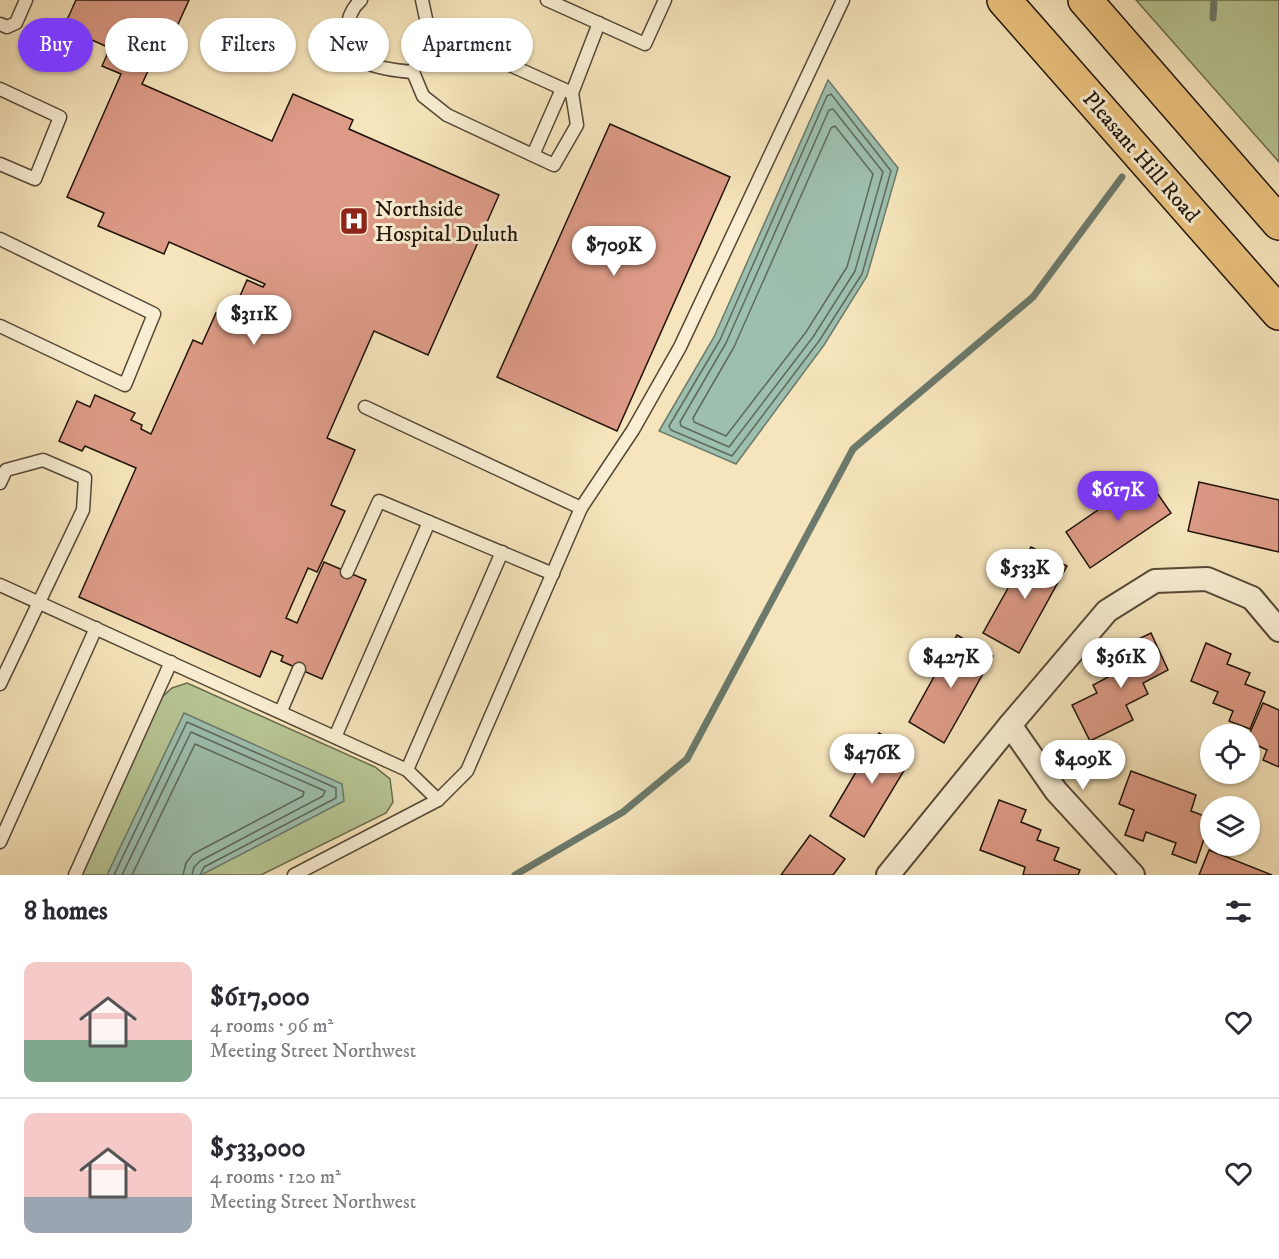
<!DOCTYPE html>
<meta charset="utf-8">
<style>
:root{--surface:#fff;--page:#f2f2f3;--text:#2b2b33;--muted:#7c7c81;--line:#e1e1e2;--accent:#7c3aed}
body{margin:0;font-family:"IM FELL DW Pica",serif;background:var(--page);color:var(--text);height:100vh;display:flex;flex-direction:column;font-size:22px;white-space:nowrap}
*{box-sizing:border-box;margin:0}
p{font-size:20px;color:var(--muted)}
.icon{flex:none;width:33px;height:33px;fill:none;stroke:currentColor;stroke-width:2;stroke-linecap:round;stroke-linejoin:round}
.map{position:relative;height:875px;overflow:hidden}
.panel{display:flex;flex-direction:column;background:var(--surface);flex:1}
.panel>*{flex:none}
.banner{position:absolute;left:18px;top:18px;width:600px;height:54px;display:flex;gap:12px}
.tools{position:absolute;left:1200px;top:724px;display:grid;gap:12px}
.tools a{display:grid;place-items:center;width:60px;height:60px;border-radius:50%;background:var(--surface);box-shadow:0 2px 4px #0004;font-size:30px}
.price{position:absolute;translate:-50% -51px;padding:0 14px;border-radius:21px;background:#fff;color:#222;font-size:20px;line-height:39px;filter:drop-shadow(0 2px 3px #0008)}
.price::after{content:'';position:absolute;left:50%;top:36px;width:18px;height:14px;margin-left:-9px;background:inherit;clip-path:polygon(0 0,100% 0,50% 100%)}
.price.active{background:var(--accent);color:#fff}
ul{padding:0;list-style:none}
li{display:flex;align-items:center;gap:18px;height:150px;padding:0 24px}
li+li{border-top:2px solid var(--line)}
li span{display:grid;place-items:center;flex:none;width:168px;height:120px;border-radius:12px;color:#555}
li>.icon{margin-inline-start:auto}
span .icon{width:72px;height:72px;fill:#fffc;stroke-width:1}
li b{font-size:26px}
h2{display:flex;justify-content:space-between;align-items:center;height:72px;padding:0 24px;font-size:26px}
.tag{padding:0 21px;border-radius:27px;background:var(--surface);box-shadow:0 2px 4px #0004;font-size:21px;line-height:54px}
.tag.active{background:var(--accent);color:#fff}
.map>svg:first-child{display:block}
</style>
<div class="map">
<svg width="1279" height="875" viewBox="0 0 1279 875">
<rect width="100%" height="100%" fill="#f6e5bc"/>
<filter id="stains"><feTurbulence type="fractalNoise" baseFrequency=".00333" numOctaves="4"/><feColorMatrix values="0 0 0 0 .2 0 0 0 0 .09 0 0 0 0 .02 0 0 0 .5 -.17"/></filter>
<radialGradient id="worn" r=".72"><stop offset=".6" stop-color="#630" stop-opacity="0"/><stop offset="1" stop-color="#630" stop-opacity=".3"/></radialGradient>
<g fill="#b7c694" stroke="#6b6c4e" stroke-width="1.5">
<path d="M 1136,0 L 1279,0 L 1279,162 Z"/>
<path d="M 187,683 L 375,767 L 390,779 L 393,802 L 386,813 L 261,875 L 81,875 L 161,698 L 172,688 Z"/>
</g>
<g fill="#9dbfae" stroke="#6b7a6c" stroke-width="1.5">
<path d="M 828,80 L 898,168 L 867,276 L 824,345 L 736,464 L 659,431 L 714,337 Z"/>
<path d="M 184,713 L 342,784 L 344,801 L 201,875 L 107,875 Z"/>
</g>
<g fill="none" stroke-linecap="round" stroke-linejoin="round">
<g stroke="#5e695c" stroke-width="1.5">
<path d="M 831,94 L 891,171 L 862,274 L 819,341 L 732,456 L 671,430 L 669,426 L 720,340 L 827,96 Z"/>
<path d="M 833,109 L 883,172 L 855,271 L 813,337 L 729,447 L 681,426 L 680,422 L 726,343 L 829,110 Z"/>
<path d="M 835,126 L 873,174 L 847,267 L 806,332 L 726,436 L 694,422 L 693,418 L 734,347 L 831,128 Z"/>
<path d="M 114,875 L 187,722 L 336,788 L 336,798 L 204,867 L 200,875"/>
<path d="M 122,875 L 191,732 L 325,791 L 323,796 L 200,861 L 194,867 L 192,875"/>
<path d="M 132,875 L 195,744 L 304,792 L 303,796 L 193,854 L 186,863 L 183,875"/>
</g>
<g stroke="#6b7a6c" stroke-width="7">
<path d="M 1213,18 L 1214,0"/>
<path d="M 515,875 L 623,812 L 687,759 L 853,449 L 1033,297 L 1122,177"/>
</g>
</g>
<g fill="#dd9b87" stroke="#1f1309" stroke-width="1.5">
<path d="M 76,0 L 189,0 L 160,64 L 153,60 L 142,84 L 272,141 L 293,94 L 353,120 L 349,129 L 499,195 L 428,355 L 374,331 L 327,438 L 355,450 L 331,505 L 345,511 L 317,572 L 308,568 L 286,618 L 297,623 L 324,562 L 366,580 L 322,679 L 281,661 L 283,656 L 271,651 L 260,677 L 79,597 L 136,468 L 85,446 L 82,451 L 59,441 L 77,401 L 90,407 L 95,395 L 135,413 L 131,420 L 142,425 L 141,429 L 151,434 L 193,340 L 202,344 L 216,313 L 230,319 L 247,280 L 263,287 L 265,284 L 169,242 L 164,254 L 98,226 L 104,213 L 67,197 L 121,74 L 102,66 L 110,48 L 69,30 L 71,24 L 66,22 Z"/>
<path d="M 610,124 L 730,177 L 617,431 L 497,377 Z"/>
<path d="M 1146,477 L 1171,513 L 1090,568 L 1066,532 Z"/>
<path d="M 1199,482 L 1279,500 L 1279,552 L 1188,531 Z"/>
<path d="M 1031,547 L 1067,566 L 1019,653 L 983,633 Z"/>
<path d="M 1151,633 L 1168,670 L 1143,683 L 1148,694 L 1126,705 L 1133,720 L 1090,741 L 1072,705 L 1097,693 L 1093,685 L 1114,674 L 1109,663 L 1130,653 L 1126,645 Z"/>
<path d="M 957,635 L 993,656 L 944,743 L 909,722 Z"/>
<path d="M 1206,643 L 1231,654 L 1227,664 L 1250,673 L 1245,684 L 1265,692 L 1250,729 L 1229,721 L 1233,711 L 1213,703 L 1218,692 L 1191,681 Z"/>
<path d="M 1263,703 L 1279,710 L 1279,767 L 1263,760 L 1267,750 L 1250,742 L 1249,735 Z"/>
<path d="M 879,733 L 914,754 L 864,837 L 830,816 Z"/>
<path d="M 1131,771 L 1196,795 L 1191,811 L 1210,818 L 1210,821 L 1196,863 L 1172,854 L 1176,843 L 1146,832 L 1143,841 L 1125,835 L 1134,810 L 1119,804 Z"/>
<path d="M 999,800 L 1026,810 L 1021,822 L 1041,830 L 1037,840 L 1059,848 L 1054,860 L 1080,870 L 1078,875 L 1023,875 L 1025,867 L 980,850 Z"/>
<path d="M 810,835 L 845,859 L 833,875 L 781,875 Z"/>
<path d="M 1209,850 L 1272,875 L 1199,875 Z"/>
</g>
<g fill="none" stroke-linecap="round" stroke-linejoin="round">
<g stroke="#554836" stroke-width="15">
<g id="service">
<path d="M 361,0 C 353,7 348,18 347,29 C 341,65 387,70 413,72"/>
<path d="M 422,0 L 428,28 L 572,93 L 599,23"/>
<path d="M 547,0 L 645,44 L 665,0"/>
<path d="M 0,24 L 7,27 L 16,23 L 26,0"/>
<path d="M 428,28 L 413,72 L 423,96 L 447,115 L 554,165 L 577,125 L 572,93"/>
<path d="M 0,89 L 60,117 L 35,179 L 0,164"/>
<path d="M 533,155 L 562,89"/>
<path d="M 0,239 L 154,314 L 125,385 L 0,326"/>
<path d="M 365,407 L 581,508"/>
<path d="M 0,483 L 6,470 L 43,460 L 85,478 L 83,510 L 0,684"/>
<path d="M 347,572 L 379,501 L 553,574"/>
<path d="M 0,585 L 407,770 L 438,800"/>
<path d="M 281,711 L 299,669"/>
<path d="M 335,737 L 429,522"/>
<path d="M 407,770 L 502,552"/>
<path d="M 0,842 L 96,628"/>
<path d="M 75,875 L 171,662"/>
<path d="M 294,875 L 438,800 L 467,771 L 581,508 L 633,430 L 680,347 L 843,0"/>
</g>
</g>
<g stroke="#554836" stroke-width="26">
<g id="minor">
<path d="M 1010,725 L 1056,791 L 1133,875"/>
<path d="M 888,875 L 1010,725 L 1107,611 L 1155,581 L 1207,579 L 1252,598 L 1279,630"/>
</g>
</g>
<g stroke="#1f1309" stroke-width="36">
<g id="trunk">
<path d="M 1004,0 L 1279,313"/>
<path d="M 1085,0 L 1279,223"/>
</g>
</g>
<use href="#service" stroke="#f9eed3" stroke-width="12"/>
<use href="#minor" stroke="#f9eed3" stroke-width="22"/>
<use href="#trunk" stroke="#ebc27e" stroke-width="33"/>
</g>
<defs>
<g id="hospital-square" transform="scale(1.5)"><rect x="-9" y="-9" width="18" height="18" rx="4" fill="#8f2418" stroke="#f9eed3"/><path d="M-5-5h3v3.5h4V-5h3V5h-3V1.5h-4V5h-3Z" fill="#fff"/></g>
</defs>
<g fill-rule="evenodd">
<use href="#hospital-square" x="354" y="221"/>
</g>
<g text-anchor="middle" stroke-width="6" stroke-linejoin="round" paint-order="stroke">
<g font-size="22" fill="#1f1309" stroke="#f9eed3">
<text transform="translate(1142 156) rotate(49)" y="8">Pleasant Hill Road</text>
</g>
<g font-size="22" fill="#1f1309" stroke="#f9eed3" text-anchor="start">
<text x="375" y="216">Northside<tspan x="375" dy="25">Hospital Duluth</tspan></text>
</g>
</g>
<rect width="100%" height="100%" filter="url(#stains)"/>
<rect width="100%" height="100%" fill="url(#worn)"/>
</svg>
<div class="tools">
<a><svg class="icon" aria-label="locate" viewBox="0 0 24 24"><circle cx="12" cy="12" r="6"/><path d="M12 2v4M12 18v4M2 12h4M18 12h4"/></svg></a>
<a><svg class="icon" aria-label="layers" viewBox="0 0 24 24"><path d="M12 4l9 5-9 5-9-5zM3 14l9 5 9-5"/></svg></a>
</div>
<b class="price" style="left:614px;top:277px">$709K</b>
<b class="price" style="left:254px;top:346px">$311K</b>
<b class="price active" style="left:1118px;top:522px">$617K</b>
<b class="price" style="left:1025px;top:600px">$533K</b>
<b class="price" style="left:951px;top:689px">$427K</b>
<b class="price" style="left:1121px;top:689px">$361K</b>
<b class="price" style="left:872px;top:785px">$476K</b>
<b class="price" style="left:1083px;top:791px">$409K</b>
<div class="banner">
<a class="tag active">Buy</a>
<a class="tag">Rent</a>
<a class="tag">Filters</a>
<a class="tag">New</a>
<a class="tag">Apartment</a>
</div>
</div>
<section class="panel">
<h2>8 homes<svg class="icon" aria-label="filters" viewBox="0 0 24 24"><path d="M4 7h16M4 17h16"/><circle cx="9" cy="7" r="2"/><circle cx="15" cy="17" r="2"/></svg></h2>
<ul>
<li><span style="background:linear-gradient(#f6c9c9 65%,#7fa58c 0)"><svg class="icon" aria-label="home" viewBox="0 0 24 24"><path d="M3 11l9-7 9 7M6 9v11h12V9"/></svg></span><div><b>$617,000</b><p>4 rooms · 96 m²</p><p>Meeting Street Northwest</p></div><svg class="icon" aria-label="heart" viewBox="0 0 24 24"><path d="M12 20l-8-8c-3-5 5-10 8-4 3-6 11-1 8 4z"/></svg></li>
<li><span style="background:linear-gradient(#f6c9c9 70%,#9aa5b1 0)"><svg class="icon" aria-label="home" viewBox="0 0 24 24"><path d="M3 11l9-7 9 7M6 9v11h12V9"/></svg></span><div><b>$533,000</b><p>4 rooms · 120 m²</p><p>Meeting Street Northwest</p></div><svg class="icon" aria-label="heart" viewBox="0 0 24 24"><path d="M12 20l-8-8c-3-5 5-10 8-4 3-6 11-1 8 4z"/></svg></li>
</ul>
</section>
